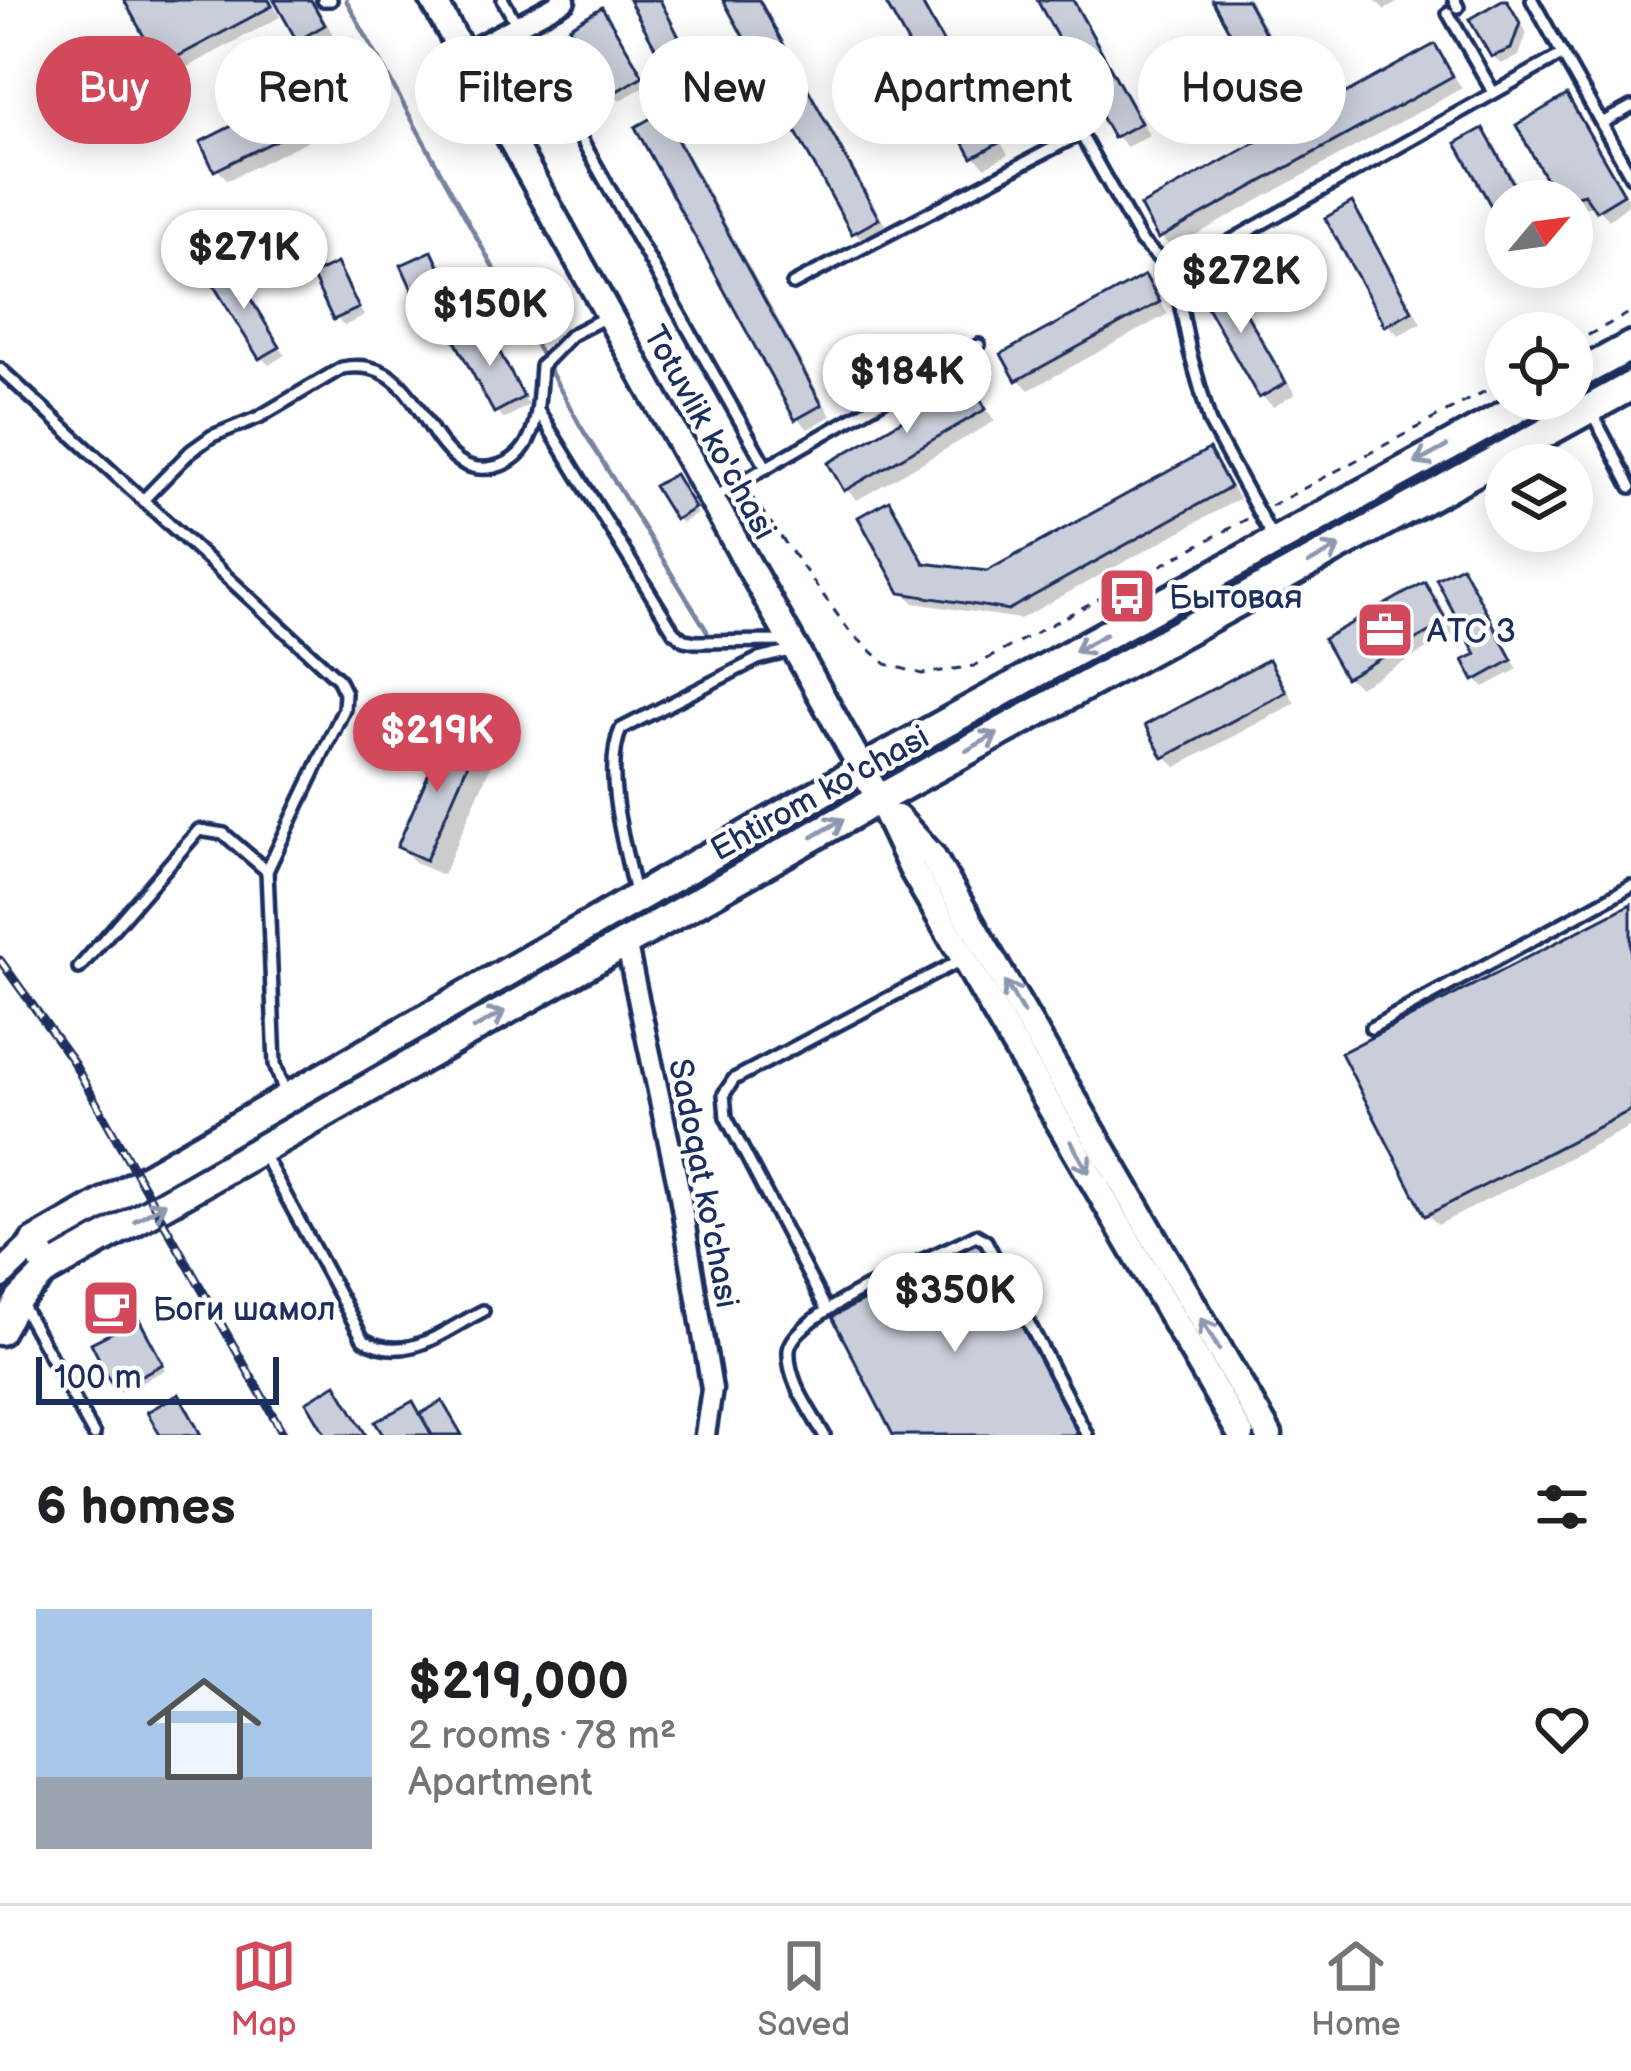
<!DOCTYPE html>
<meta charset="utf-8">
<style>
:root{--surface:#fff;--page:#f2f2f2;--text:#202124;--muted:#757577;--line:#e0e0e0;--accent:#d1495b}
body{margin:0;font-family:"Balsamiq Sans",sans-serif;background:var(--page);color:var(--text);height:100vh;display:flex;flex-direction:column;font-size:45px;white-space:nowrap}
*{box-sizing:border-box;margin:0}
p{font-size:39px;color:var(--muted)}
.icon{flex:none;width:66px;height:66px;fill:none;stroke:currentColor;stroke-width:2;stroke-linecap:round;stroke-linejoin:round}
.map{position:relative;height:1435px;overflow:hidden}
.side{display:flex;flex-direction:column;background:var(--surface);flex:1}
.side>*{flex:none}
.hud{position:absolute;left:36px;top:36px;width:1560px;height:108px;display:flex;gap:24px}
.needle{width:78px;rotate:61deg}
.fabs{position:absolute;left:1485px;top:180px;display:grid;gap:24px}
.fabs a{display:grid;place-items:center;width:108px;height:108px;border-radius:50%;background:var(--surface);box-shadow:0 6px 30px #0003;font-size:60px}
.scale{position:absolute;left:36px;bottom:30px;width:243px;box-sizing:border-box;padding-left:12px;border:6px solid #1b2f5e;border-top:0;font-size:33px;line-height:42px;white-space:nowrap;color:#1b2f5e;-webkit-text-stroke:9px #fff;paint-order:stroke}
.price{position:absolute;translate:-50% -102px;padding:0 27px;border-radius:42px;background:#fff;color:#222;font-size:39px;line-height:78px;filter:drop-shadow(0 3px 6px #0008)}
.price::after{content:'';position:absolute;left:50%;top:72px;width:36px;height:27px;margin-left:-18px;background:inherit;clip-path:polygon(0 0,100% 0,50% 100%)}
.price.on{background:var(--accent);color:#fff}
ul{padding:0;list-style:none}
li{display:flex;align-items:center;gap:36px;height:300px;padding:0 36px}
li+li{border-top:3px solid var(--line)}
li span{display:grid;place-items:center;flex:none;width:336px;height:240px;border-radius:0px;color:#555}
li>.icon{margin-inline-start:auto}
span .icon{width:144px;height:144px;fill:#fffc;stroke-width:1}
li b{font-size:51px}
h2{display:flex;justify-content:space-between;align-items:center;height:144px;padding:0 36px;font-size:51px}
.tag{padding:0 42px;border-radius:54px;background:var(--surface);box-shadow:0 6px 30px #0003;font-size:42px;line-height:108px}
.tag.on{background:var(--accent);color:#fff}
.tab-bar{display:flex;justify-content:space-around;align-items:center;height:168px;border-top:3px solid var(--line);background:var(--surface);font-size:33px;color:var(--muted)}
.tab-bar a{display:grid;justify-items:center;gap:6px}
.tab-bar .on{color:var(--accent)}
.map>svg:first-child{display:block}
</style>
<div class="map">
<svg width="1631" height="1435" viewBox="0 0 1631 1435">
<rect width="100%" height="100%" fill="#fff"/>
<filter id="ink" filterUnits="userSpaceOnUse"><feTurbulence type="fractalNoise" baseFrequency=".00833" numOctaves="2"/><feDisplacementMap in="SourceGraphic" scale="24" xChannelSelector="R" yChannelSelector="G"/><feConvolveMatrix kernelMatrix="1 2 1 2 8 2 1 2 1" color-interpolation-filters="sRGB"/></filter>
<g filter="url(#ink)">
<g fill="#0003">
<path d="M 128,0 L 271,0 L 280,17 L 173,75 L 162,64 Z"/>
<path d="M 278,0 L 314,0 L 334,37 L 310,50 L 300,39 Z"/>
<path d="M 633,0 L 661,0 L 685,45 L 666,55 Z"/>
<path d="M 727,0 L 761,0 L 888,230 L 865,243 L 854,232 Z"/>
<path d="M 888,0 L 922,0 L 1008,155 L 985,167 L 974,156 Z"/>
<path d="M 1041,0 L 1075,0 L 1149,135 L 1127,147 L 1116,136 Z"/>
<path d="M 1215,0 L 1250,0 L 1286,65 L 1263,78 L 1252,67 Z"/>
<path d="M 1375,0 L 1402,0 L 1385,10 Z"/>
<path d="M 1505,2 L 1527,33 L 1519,56 L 1501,64 L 1493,56 Z"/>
<path d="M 601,11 L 648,84 L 620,101 L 612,93 Z"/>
<path d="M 1435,48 L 1462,88 L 1172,248 L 1161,237 Z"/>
<path d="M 302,95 L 313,106 L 325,132 L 228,180 L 217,169 Z"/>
<path d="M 1566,98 L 1577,109 L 1631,203 L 1609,220 L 1595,204 L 1572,212 L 1572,201 L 1562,201 L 1520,126 Z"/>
<path d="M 662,116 L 673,127 L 831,416 L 808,429 L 797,418 Z"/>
<path d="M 1483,132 L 1494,143 L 1526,201 L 1506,201 L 1506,227 Z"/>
<path d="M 1351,206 L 1362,217 L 1421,323 L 1399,335 L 1388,325 L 1329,219 Z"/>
<path d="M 195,220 L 222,267 L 202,276 L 195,269 Z"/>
<path d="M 432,255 L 440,262 L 469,326 L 442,338 L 434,330 Z"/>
<path d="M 336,266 L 364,316 L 344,326 L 336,318 Z"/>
<path d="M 230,269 L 285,355 L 269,365 L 261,357 Z"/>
<path d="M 1222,277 L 1233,288 L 1295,394 L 1273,407 L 1262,396 Z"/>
<path d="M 1144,279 L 1168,314 L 1029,390 L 1018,379 Z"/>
<path d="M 484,329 L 529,405 L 504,419 L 496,411 Z"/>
<path d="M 970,385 L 995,421 L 857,500 L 846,489 Z"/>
<path d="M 1208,453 L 1219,464 L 1239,499 L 1020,619 L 914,603 L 903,592 L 888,503 L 899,514 L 928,567 L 988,574 Z"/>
<path d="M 679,482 L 697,514 L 682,523 L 677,518 Z"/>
<path d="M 1461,569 L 1518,669 L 1484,687 L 1476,679 L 1480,655 Z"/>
<path d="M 1425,586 L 1436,596 L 1456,633 L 1359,687 L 1348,677 L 1327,640 Z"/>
<path d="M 1268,663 L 1279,674 L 1295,703 L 1176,767 L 1165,756 Z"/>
<path d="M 475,746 L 492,763 L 443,875 L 417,864 L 400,847 Z"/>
<path d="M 1631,907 L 1631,1126 L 1438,1225 L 1427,1214 Z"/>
<path d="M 139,1322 L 165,1370 L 121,1392 L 117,1387 Z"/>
</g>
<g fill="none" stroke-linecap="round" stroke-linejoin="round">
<path stroke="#77839f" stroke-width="4.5" d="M 346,0 L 581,427 L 707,631"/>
</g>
<g fill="#caceda" stroke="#1b2f5e" stroke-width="3">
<path d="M 124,0 L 269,0 L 272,6 L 160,66 Z"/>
<path d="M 274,0 L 311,0 L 325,25 L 297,41 Z"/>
<path d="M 629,0 L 660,0 L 679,37 L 656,49 Z"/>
<path d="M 723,0 L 759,0 L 879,219 L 852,234 Z"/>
<path d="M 884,0 L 920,0 L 999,143 L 972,158 Z"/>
<path d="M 1037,0 L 1073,0 L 1141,123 L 1113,138 Z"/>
<path d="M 1212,0 L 1247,0 L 1277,54 L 1250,69 Z"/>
<path d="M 1502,0 L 1507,0 L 1520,23 L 1511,49 L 1491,57 L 1469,19 Z"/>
<path d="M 602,7 L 643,76 L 610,95 L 569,27 Z"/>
<path d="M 1435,44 L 1453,76 L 1158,239 L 1140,206 Z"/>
<path d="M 302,91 L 317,120 L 214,171 L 200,142 Z"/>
<path d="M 1567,95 L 1624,194 L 1596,211 L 1584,194 L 1558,201 L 1516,125 Z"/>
<path d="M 662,112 L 822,405 L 795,420 L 635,127 Z"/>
<path d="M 1483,128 L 1523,201 L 1506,201 L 1506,233 L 1456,143 Z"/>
<path d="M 1352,202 L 1412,311 L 1385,326 L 1325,218 Z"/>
<path d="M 196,216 L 216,259 L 192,270 L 172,228 Z"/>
<path d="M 432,251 L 463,318 L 431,332 L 401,265 Z"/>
<path d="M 337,263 L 359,308 L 333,320 L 312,275 Z"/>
<path d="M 230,265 L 280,347 L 259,359 L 209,278 Z"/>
<path d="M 1223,273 L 1286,383 L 1259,398 L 1196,288 Z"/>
<path d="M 1145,275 L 1160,302 L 1016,381 L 1001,354 Z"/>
<path d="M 485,325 L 524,397 L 494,413 L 455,341 Z"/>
<path d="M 970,381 L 986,409 L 844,491 L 828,463 Z"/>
<path d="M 1209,449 L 1230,487 L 1008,610 L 900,593 L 858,517 L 889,500 L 924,563 L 987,571 Z"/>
<path d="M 675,474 L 695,508 L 675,520 L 654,486 Z"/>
<path d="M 1462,566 L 1512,660 L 1474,681 L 1463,660 L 1476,654 L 1436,579 Z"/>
<path d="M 1425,582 L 1447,622 L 1345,678 L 1323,639 Z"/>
<path d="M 1269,659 L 1286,692 L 1163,758 L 1145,725 Z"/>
<path d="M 447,731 L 477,743 L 426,860 L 397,847 Z"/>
<path d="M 1631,904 L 1631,1110 L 1425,1216 L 1341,1053 Z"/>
<path d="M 981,1239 L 1084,1435 L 893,1435 L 832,1317 Z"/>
<path d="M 139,1319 L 163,1364 L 114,1389 L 91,1343 Z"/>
<path d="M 336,1384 L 366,1435 L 326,1435 L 306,1402 Z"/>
<path d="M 179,1394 L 201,1435 L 160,1435 L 147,1412 Z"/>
<path d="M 413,1401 L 432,1435 L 383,1435 L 375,1422 Z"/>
<path d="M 442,1401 L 462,1435 L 432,1435 L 420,1414 Z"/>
</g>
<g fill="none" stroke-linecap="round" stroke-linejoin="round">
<g stroke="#1b2f5e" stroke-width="18">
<g id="lane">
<path d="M 323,0 L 331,0"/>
<path d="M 503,0 L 766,467"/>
<path d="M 1454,0 L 1458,7"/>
<path d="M 1532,0 L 1631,176"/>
<path d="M 1448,13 L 1493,92"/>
<path d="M 1602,123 L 1631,107"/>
<path d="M 1174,273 L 1563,54"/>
<path d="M 793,284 L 1078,135 L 1083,138 L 1141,241 L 1174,273 L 1190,352 L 1210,423 L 1272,537"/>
<path d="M 0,369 L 338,679 L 345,693 L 344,709 L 267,871 L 275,1064 L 285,1093"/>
<path d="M 539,412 L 674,632 L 684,640 L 696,642 L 784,641"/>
<path d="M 1592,413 L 1631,487"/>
<path d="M 715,497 L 979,345"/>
<path d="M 143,500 L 191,451 L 212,436 L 259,417 L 342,368 C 364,364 385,369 401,386 C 423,408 433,441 458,460 C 469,468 481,470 494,467 C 540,457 538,403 541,366 L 571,335 L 606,317"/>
<path d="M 635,893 C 625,848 602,771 621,729 L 758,659 L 791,651"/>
<path d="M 79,968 L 199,830 L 224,834 L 267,871"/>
<path d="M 1371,1028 L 1631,886"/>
<path d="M 263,1154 L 363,1339 C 406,1365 443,1331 483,1311"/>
<path d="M 21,1304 L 94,1435"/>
<path d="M 826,1309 L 726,1117 L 724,1094 L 734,1079 L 959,961"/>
<path d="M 824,1435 C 810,1410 787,1380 789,1350 C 793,1312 940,1254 976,1235 L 986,1241 L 1087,1435"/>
</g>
</g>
<g stroke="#1b2f5e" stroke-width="27">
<g id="street">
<path d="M 464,54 L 565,0"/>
<path d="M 626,942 L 678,1184 L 712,1389 L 705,1435"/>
</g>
</g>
<g stroke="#1b2f5e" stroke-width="33">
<g id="secondary">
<path d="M 433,0 L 879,799 L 912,869 L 1241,1435"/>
<path d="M 897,818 L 932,856 L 1269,1435"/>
<path d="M 0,1276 L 34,1243"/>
<path d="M 0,1332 L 19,1299 L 48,1270"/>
</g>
</g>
<g stroke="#1b2f5e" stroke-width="36">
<g id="primary">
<path d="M 1572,378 L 1631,346"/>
<path d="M 1534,399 L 862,769 L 34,1243 L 48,1270 L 879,799 L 1631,386"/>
</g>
</g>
<g stroke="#1b2f5e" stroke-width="3" stroke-dasharray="9 9" stroke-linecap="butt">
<path d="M 1572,344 L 1631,312"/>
<path d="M 749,493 L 850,632 L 886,664 L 922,674 L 974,666 L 1247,519"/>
<path d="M 1271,506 L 1506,380"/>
</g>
<use href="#lane" stroke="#fff" stroke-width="9"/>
<use href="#street" stroke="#fff" stroke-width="18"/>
<use href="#secondary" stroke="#fff" stroke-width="24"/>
<use href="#primary" stroke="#fff" stroke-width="27"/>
<g stroke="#1b2f5e" stroke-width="9">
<path id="rail" d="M 0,960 L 72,1060 L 284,1435"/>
</g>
<use href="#rail" stroke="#fff" stroke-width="4.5" stroke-dasharray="14" stroke-linecap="butt"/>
</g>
<defs><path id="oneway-shaft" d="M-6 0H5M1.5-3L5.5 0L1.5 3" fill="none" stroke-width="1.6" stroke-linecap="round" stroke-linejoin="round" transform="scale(3)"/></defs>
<g stroke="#8d97ae">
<use href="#oneway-shaft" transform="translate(1431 455) rotate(151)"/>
<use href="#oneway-shaft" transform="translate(1324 555) rotate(-29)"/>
<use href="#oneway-shaft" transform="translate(1090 643) rotate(151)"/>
<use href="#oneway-shaft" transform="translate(982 742) rotate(-29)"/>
<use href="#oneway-shaft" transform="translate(828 828) rotate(-30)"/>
<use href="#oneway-shaft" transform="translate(1014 997) rotate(-120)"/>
<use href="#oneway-shaft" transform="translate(489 1020) rotate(-30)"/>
<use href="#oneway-shaft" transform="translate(1080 1157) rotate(60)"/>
<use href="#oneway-shaft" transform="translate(150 1212) rotate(-30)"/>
<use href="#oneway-shaft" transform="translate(1210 1334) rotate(-120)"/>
</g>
</g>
<defs>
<g id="bus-square" transform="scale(3)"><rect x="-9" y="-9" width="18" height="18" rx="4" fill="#d1495b" stroke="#fff"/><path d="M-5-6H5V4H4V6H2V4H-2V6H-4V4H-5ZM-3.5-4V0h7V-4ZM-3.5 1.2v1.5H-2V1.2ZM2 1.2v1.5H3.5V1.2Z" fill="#fff"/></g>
<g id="office-square" transform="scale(3)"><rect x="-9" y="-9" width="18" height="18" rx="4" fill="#d1495b" stroke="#fff"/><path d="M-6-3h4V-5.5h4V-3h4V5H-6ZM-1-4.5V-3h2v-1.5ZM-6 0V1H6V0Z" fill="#fff"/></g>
<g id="cafe-square" transform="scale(3)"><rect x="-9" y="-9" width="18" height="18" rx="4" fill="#d1495b" stroke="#fff"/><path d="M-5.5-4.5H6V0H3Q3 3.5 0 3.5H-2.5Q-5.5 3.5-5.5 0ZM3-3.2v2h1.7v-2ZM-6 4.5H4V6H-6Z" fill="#fff"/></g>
</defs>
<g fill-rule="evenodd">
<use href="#bus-square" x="1127" y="596"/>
<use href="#office-square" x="1385" y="630"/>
<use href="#cafe-square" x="111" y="1308"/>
</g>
<g text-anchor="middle" stroke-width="9" stroke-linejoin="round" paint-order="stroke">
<g font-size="33" fill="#1b2f5e" stroke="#fff">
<text transform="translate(711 432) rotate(61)" y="12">Totuvlik ko'chasi</text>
<text transform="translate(819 792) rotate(-29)" y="12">Ehtirom ko'chasi</text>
<text transform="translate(705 1183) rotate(79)" y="12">Sadoqat ko'chasi</text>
</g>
<g font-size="33" fill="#1b2f5e" stroke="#fff" text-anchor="start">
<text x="1169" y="608">Бытовая</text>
<text x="1427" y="642">АТС 3</text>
<text x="153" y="1320">Боги шамол</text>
</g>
</g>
</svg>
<div class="fabs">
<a><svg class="needle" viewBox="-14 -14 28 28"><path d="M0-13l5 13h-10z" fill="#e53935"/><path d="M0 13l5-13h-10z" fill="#757577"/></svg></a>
<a><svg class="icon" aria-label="locate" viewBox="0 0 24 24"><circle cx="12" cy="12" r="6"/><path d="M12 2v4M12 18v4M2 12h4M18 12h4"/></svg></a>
<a><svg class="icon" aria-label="layers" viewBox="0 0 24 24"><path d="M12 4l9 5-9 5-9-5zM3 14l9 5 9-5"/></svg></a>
</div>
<div class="scale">100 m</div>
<b class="price" style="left:244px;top:312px">$271K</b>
<b class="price" style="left:1241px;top:336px">$272K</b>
<b class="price" style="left:490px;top:369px">$150K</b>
<b class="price" style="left:907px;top:436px">$184K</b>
<b class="price on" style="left:437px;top:795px">$219K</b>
<b class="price" style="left:955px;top:1355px">$350K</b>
<div class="hud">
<a class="tag on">Buy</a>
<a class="tag">Rent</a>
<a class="tag">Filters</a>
<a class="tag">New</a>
<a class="tag">Apartment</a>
<a class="tag">House</a>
</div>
</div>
<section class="side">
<h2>6 homes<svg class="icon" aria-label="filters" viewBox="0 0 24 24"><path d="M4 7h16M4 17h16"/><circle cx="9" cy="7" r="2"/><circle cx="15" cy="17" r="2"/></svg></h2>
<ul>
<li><span style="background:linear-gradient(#a9c7e8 70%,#9aa5b1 0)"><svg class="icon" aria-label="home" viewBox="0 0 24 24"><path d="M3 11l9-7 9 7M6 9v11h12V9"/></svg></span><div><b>$219,000</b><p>2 rooms · 78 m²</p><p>Apartment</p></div><svg class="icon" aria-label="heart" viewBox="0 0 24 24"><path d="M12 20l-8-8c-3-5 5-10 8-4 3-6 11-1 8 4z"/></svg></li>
</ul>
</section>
<nav class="tab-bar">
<a class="on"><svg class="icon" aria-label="map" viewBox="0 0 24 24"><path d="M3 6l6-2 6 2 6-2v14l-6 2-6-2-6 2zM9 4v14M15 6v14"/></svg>Map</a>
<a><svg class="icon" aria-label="saved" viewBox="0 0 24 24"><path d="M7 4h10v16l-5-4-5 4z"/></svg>Saved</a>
<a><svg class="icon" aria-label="home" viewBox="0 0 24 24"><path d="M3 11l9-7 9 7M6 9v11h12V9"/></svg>Home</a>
</nav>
